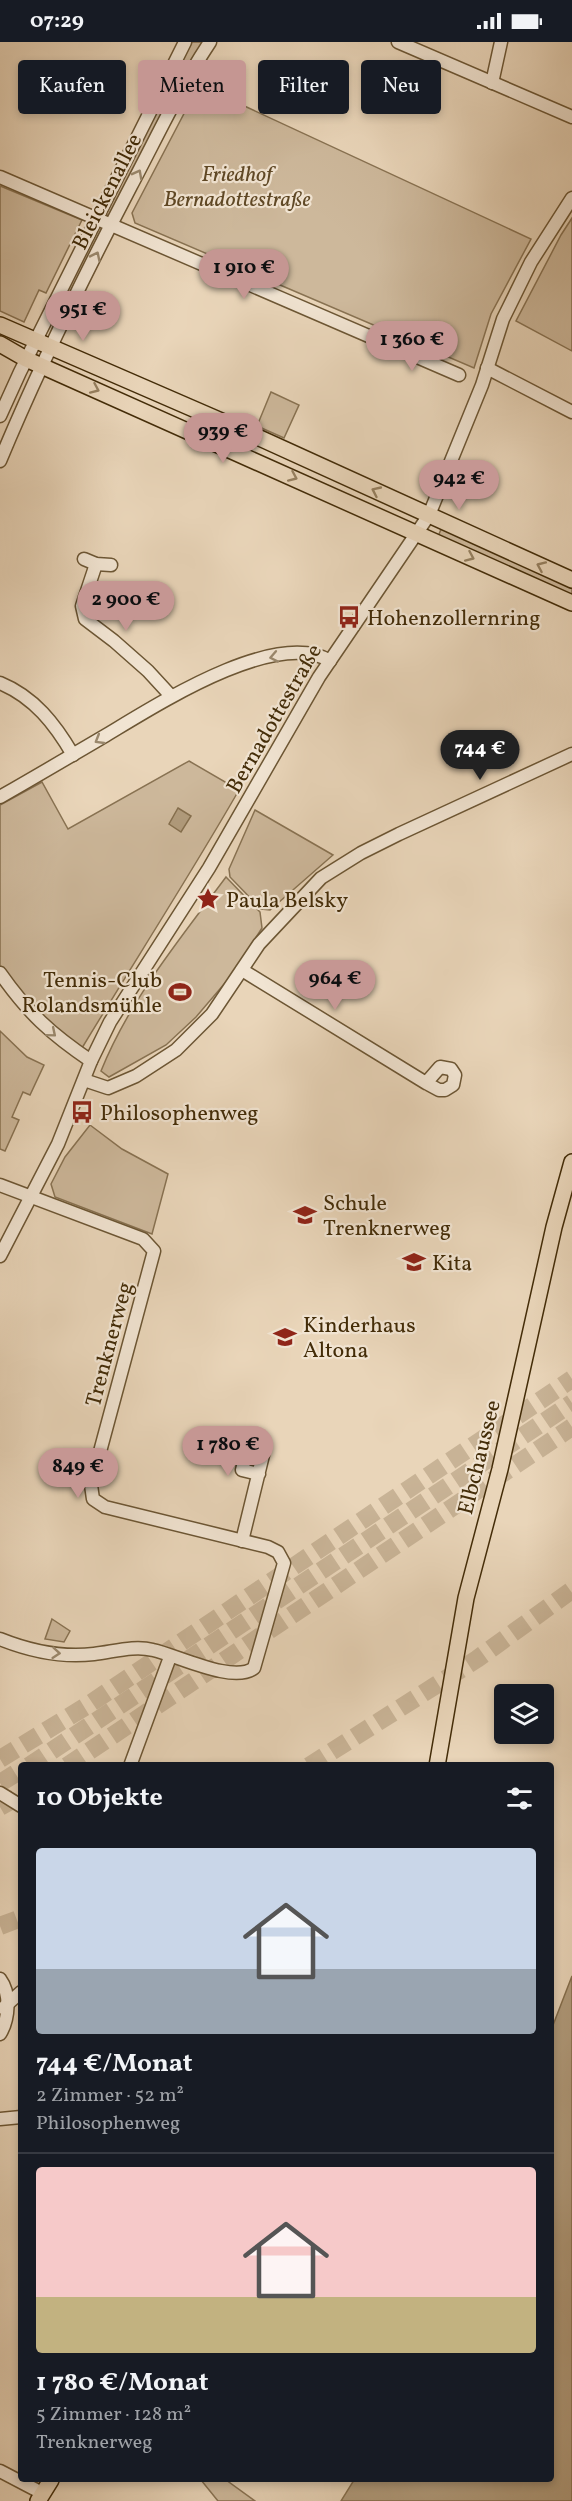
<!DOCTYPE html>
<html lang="de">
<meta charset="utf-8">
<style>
:root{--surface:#171b24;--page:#20242c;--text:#f1f3f6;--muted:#9ea1a6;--line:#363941;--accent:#c59692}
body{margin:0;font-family:Vollkorn,serif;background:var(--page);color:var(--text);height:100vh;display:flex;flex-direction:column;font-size:22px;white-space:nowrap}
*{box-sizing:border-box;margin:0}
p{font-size:20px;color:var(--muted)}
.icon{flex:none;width:33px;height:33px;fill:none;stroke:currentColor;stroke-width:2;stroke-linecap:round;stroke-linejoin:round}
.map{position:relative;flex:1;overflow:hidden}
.panel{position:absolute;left:18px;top:1720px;width:536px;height:720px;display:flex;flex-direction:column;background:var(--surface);border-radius:6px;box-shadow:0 3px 9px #0003}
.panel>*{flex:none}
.banner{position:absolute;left:18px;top:18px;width:537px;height:54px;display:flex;gap:12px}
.tools{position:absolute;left:494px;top:1642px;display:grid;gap:12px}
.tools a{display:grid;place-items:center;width:60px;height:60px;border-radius:6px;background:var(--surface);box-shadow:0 3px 9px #0003;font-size:30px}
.price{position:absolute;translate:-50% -51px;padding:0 14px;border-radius:21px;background:var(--accent);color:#111;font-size:20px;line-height:39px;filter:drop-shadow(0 2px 3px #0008)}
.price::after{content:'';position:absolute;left:50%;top:36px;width:18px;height:14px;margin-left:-9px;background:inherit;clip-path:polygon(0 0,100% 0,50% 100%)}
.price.selected{background:#222;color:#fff}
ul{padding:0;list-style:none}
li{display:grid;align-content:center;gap:12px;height:318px;padding:0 18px}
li+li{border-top:2px solid var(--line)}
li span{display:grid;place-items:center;height:186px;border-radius:6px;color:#555}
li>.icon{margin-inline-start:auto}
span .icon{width:108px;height:108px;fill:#fffc;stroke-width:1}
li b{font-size:26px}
h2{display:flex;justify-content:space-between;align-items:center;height:72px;padding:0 18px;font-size:26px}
.pill{padding:0 21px;border-radius:6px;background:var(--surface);box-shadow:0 3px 9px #0003;font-size:21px;line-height:54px}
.pill.selected{background:var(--accent);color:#111}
.status{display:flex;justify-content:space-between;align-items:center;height:42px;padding:0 30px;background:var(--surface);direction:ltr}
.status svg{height:16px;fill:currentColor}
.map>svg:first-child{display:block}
</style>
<div class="status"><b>07:29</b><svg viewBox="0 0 49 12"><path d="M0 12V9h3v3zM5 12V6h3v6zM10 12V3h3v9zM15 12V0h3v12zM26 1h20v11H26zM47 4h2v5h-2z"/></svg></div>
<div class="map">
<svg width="572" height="2459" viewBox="0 0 572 2459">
<rect width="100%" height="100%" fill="#e9d5b9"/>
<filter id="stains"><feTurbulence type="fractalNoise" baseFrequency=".00333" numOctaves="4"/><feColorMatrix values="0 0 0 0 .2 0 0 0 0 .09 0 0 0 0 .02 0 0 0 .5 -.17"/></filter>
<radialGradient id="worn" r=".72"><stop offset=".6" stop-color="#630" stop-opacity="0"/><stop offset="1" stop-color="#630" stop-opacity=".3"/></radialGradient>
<g fill="#cdb89b" stroke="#887252" stroke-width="1.5">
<path d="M 189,0 L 206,0 L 111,175 L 103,171 Z"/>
<path d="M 199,43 L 531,197 L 491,272 L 474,326 L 135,181 L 132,171 Z"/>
<path d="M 0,144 L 82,178 L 46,251 L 39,248 L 24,280 L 0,269 Z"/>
<path d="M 572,176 L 572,309 L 516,279 L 561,193 Z"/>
<path d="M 98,183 L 103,185 L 104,191 L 57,282 L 53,279 Z"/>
<path d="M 271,350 L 299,363 L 284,396 L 257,384 Z"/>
<path d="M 441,487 L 572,543 L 572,556 L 438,495 Z"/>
<path d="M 189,719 L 239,748 C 189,835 134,920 82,1006 L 59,993 L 26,959 L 0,925 L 0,763 L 42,740 L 68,787 Z"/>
<path d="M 255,768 L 333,813 L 270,868 L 261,867 L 230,835 L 229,827 Z"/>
<path d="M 226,835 L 260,870 L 262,886 L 231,934 L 196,975 L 166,1003 L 109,1035 L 101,1029 C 130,957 180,897 226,835 Z"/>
<path d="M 0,989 L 27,1015 L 44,1023 L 30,1053 L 23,1050 L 12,1075 L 19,1078 L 5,1109 L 0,1107 Z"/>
<path d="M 90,1083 L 122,1107 L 168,1132 L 152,1192 L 55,1155 L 51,1142 L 65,1115 Z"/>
<path d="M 52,1577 L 70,1589 L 64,1600 L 45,1597 Z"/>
<path d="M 201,2438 L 226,2438 L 255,2459 L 218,2459 Z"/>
</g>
<g fill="#b19c7d" stroke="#856f4e" stroke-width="1.5">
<path d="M 178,766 L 191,774 L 181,790 L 169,782 Z"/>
<path d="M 572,1934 L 572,2459 L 341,2459 L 354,2438 L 550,2438 L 550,1991 Z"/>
</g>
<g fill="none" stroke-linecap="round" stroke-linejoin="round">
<g stroke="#c8b396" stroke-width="18" stroke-dasharray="18 9" stroke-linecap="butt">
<path d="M 0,1717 L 88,1663 L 572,1337"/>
<path d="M 29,1724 L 572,1361"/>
<path d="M 67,1724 L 572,1385"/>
<path d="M 309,1724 L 477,1617 L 572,1548"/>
<path d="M 0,1741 L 21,1728"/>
<path d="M 0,1765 L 21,1753"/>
<path d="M 0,1884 L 21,1876"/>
</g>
<g stroke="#6c5634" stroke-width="15">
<g id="minor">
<path d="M 398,0 L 572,75"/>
<path d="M 492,41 L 501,0"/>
<path d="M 0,135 L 459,333"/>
<path d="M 487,326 L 572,370"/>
<path d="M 0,374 L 20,330 L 185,0"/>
<path d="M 0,419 C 39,325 84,234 131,144 C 157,95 180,45 210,0"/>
<path d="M 84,517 L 96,522 L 111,523"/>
<path d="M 96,522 L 82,564 L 85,577 L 114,599 L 148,629 L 171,654"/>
<path d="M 0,641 C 34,655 55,682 73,713"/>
<path d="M 0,755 C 35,735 69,715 103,695 C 152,666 275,585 330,619"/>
<path d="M 242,928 L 426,1041 L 439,1048 L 445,1048 L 453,1043 L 455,1033 L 451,1027 L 440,1025 L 426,1041"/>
<path d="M 0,931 C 28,971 51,992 91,1019"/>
<path d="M 84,1038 L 108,1046 L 136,1034 L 176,1008 L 212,972 L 259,902 L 321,836 L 361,811 L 399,792 L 572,712"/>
<path d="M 0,1143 L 143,1197 L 154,1209 L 91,1443 L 93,1457 L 105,1465 L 268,1505 L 278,1510 L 284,1521 L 254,1626 C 233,1642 177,1613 153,1608 C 134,1603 113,1610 94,1612 C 61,1616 30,1609 0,1597"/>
<path d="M 0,1214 L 58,1102 L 91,1019 L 110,980 L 209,826 L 319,635 L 429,473 L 482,343 L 503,277 L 531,220 L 572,156"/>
<path d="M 242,1499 L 263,1413 L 247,1409 L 242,1428 L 259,1432"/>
<path d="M 130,1724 L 170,1615"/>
<path d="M 0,1751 L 21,1764"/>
<path d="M 0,1937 C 11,1952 9,1977 0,1992"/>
<path d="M 3,1966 L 21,1950"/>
<path d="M 0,2077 L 21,2075"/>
<path d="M 0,2429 L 42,2451"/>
</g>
</g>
<g stroke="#432c08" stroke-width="18">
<g id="major">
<path d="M 0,283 L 242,388 L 572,538"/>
<path d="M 0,302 L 26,317 L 572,561"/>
<path d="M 437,1724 L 466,1556 L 500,1427 L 554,1185 L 572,1120"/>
<path d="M 38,2459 L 51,2438"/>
</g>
</g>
<use href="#minor" stroke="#f1e4d2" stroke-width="12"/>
<use href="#major" stroke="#e9d5b9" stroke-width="15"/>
</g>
<defs><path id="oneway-chevron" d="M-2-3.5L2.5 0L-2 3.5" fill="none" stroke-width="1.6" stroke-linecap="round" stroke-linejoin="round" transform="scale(1.5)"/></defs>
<g stroke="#9a886d">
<use href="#oneway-chevron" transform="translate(138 132) rotate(-62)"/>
<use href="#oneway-chevron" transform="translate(96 214) rotate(-64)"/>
<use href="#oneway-chevron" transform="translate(274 615) rotate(169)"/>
<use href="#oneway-chevron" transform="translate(99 698) rotate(149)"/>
<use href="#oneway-chevron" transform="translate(52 991) rotate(40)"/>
<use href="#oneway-chevron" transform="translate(56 1611) rotate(5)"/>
</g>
<g stroke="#968060">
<use href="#oneway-chevron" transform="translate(95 347) rotate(24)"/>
<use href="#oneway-chevron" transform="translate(293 435) rotate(24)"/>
<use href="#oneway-chevron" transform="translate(376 449) rotate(-155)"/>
<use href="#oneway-chevron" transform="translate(470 515) rotate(24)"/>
<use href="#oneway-chevron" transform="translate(541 524) rotate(-156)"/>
</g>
<defs>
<g id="bus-bare" transform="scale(1.8)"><path d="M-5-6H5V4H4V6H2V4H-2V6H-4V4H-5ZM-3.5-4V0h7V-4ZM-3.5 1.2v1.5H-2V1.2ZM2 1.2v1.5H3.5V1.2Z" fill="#8f2418" stroke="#f1e4d2" stroke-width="2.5" paint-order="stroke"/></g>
<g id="sight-bare" transform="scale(1.8)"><path d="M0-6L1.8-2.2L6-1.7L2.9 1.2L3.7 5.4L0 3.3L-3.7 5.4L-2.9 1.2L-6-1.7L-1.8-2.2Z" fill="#8f2418" stroke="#f1e4d2" stroke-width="2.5" paint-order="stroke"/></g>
<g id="stadium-bare" transform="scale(1.8)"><path d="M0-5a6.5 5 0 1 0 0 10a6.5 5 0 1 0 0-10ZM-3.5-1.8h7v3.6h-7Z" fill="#8f2418" stroke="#f1e4d2" stroke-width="2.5" paint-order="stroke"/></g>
<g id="school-bare" transform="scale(1.8)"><path d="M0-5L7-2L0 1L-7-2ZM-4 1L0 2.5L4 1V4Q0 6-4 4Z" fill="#8f2418" stroke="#f1e4d2" stroke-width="2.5" paint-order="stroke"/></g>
</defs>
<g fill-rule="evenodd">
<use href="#bus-bare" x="349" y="575"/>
<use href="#sight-bare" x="208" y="857"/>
<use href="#stadium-bare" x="180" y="950"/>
<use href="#bus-bare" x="82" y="1070"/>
<use href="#school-bare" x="305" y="1173"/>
<use href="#school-bare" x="414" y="1220"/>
<use href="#school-bare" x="285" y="1295"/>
</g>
<g text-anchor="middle" stroke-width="4.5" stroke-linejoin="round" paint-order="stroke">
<g font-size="22" font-style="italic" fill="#5f4825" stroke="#f1e4d2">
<text x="237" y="139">Friedhof<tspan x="237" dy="25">Bernadottestraße</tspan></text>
</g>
<g font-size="22" fill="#432c08" stroke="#f1e4d2">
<text transform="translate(106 149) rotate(-63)" y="8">Bleickenallee</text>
<text transform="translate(273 676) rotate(-60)" y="8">Bernadottestraße</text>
<text transform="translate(108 1302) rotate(-75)" y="8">Trenknerweg</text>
<text transform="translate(478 1415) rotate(-76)" y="8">Elbchaussee</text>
</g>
<g font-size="22" fill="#432c08" stroke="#f1e4d2" text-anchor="start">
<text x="367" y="583">Hohenzollernring</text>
<text x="226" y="865">Paula Belsky</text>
<text x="162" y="945" text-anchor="end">Tennis-Club<tspan x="162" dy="25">Rolandsmühle</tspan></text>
<text x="100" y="1078">Philosophenweg</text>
<text x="323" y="1168">Schule<tspan x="323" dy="25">Trenknerweg</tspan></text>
<text x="432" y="1228">Kita</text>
<text x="303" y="1290">Kinderhaus<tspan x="303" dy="25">Altona</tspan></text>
</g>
</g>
<rect width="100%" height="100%" filter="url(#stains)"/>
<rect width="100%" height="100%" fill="url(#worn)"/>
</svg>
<div class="tools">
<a><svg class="icon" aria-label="layers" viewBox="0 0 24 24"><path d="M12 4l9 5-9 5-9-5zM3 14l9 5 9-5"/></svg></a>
</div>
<b class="price" style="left:244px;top:258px">1 910 €</b>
<b class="price" style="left:83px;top:300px">951 €</b>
<b class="price" style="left:412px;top:330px">1 360 €</b>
<b class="price" style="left:223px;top:422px">939 €</b>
<b class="price" style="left:459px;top:469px">942 €</b>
<b class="price" style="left:126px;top:590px">2 900 €</b>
<b class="price selected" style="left:480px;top:739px">744 €</b>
<b class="price" style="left:335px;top:969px">964 €</b>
<b class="price" style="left:228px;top:1435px">1 780 €</b>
<b class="price" style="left:78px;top:1457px">849 €</b>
<div class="banner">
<a class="pill">Kaufen</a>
<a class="pill selected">Mieten</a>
<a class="pill">Filter</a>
<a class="pill">Neu</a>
</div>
<section class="panel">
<h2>10 Objekte<svg class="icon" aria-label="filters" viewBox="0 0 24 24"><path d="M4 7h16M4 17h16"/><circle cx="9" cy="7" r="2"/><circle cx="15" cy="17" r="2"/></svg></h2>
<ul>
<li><span style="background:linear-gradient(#c9d6e8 65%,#9aa5b1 0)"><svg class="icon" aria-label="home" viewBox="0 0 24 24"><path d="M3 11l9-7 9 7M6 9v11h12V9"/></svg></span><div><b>744 €/Monat</b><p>2 Zimmer · 52 m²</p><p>Philosophenweg</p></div></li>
<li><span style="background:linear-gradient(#f6c9c9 70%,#c2b280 0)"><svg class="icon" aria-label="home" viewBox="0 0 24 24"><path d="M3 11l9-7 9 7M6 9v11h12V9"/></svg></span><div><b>1 780 €/Monat</b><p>5 Zimmer · 128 m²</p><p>Trenknerweg</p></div></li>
</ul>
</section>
</div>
